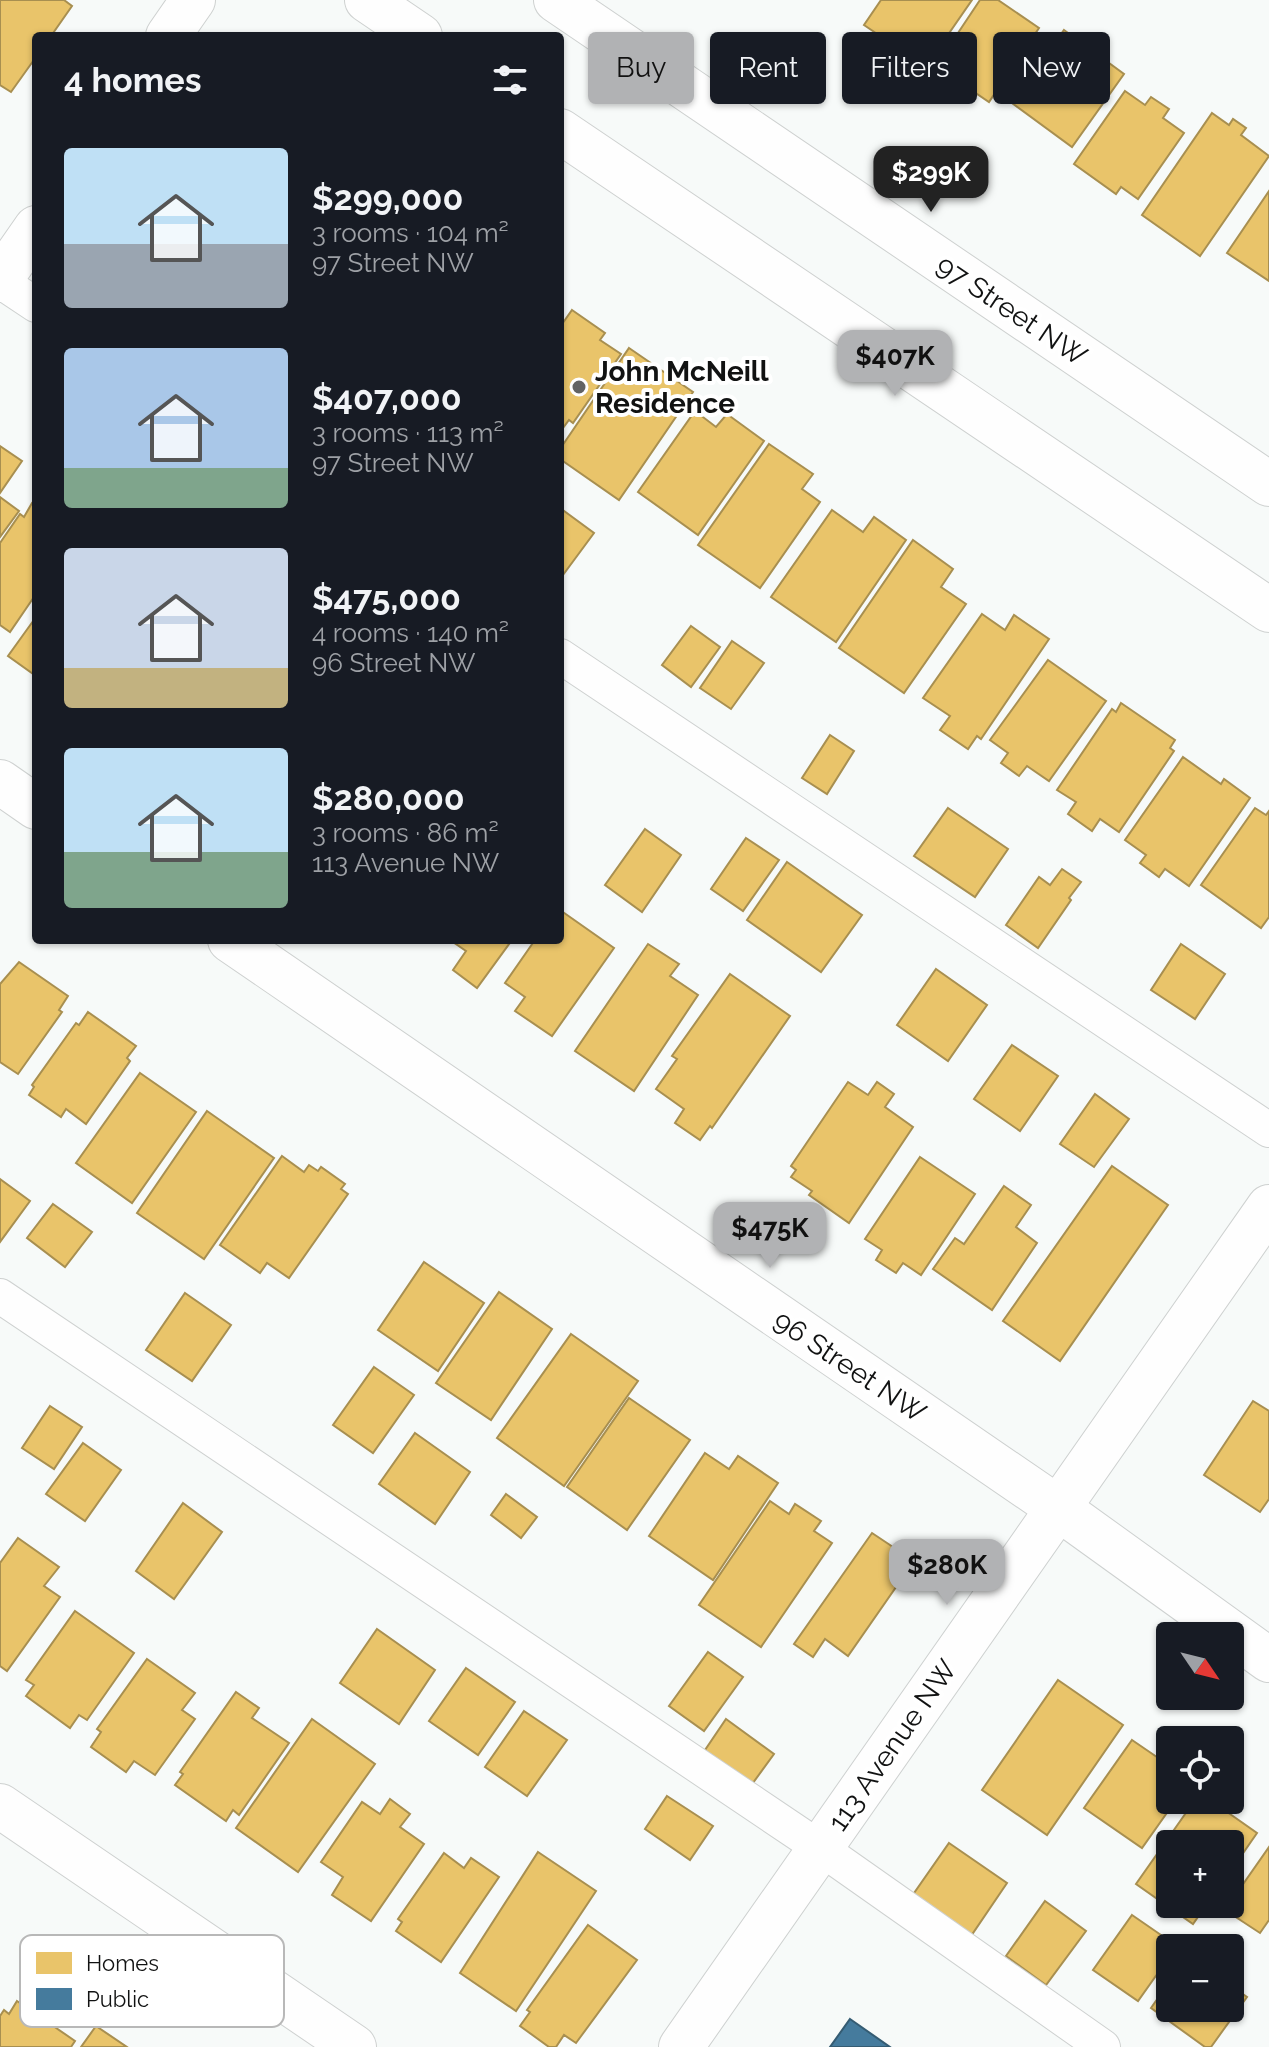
<!DOCTYPE html>
<meta charset="utf-8">
<style>
:root{--surface:#171b24;--page:#20242c;--text:#f1f3f6;--muted:#9ea1a6;--accent:#b1b2b4}
body{margin:0;font-family:Raleway,sans-serif;background:var(--page);color:var(--text);height:100vh;display:flex;flex-direction:column;font-size:30px;white-space:nowrap}
*{box-sizing:border-box;margin:0}
p{font-size:26px;color:var(--muted)}
.icon{flex:none;width:44px;height:44px;fill:none;stroke:currentColor;stroke-width:2;stroke-linecap:round;stroke-linejoin:round}
.map{position:relative;flex:1;overflow:hidden}
.details{position:absolute;left:32px;top:32px;width:532px;height:912px;display:flex;flex-direction:column;background:var(--surface);border-radius:8px;box-shadow:0 2px 6px #0004}
.details>*{flex:none}
.banner{position:absolute;left:588px;top:32px;width:560px;height:72px;display:flex;gap:16px}
.needle{width:52px;rotate:125deg}
.buttons{position:absolute;left:1156px;top:1622px;display:grid;gap:16px}
.buttons a{display:grid;place-items:center;width:88px;height:88px;border-radius:8px;background:var(--surface);box-shadow:0 2px 6px #0004;font-size:40px}
.price{position:absolute;translate:-50% -68px;padding:0 18px;border-radius:16px;background:var(--accent);color:#111;font-size:26px;line-height:52px;filter:drop-shadow(0 2px 4px #0008)}
.price::after{content:'';position:absolute;left:50%;top:48px;width:24px;height:18px;margin-left:-12px;background:inherit;clip-path:polygon(0 0,100% 0,50% 100%)}
.price.selected{background:#222;color:#fff}
ul{padding:0;list-style:none}
li{display:flex;align-items:center;gap:24px;height:200px;padding:0 32px}
li span{display:grid;place-items:center;flex:none;width:224px;height:160px;border-radius:8px;color:#555}
li>.icon{margin-inline-start:auto}
span .icon{width:96px;height:96px;fill:#fffc;stroke-width:1}
li b{font-size:34px}
h2{display:flex;justify-content:space-between;align-items:center;height:96px;padding:0 32px;font-size:34px}
.tag{padding:0 28px;border-radius:8px;background:var(--surface);box-shadow:0 2px 6px #0004;font-size:28px;line-height:72px}
.tag.selected{background:var(--accent);color:#111}
.map>svg:first-child{display:block}
</style>
<div class="map">
<svg width="1269" height="2047" viewBox="0 0 1269 2047">
<rect width="100%" height="100%" fill="#f7faf9"/>
<g fill="#e9c46a" stroke="#a88f50" stroke-width="2">
<path d="M 0,0 L 64,0 L 72,6 L 51,36 L 36,36 L 36,57 L 11,92 L 0,85 Z"/>
<path d="M 881,0 L 972,0 L 936,52 L 931,48 L 920,63 L 864,25 Z"/>
<path d="M 980,0 L 998,0 L 1039,28 L 989,102 L 936,66 Z"/>
<path d="M 1064,30 L 1124,74 L 1072,147 L 1012,103 Z"/>
<path d="M 1125,91 L 1145,105 L 1151,97 L 1169,109 L 1163,118 L 1184,133 L 1138,199 L 1121,187 L 1116,194 L 1074,164 Z"/>
<path d="M 1212,113 L 1229,125 L 1233,119 L 1246,128 L 1241,135 L 1269,156 L 1200,256 L 1142,215 Z"/>
<path d="M 1269,191 L 1269,281 L 1227,253 Z"/>
<path d="M 572,310 L 605,333 L 600,340 L 621,354 L 573,423 L 569,420 L 560,432 L 560,327 Z"/>
<path d="M 629,348 L 693,392 L 619,500 L 560,459 L 560,449 Z"/>
<path d="M 695,411 L 716,427 L 727,414 L 764,441 L 698,535 L 638,492 Z"/>
<path d="M 769,444 L 813,474 L 802,489 L 820,502 L 760,588 L 698,545 Z"/>
<path d="M 0,446 L 22,461 L 0,493 Z"/>
<path d="M 0,497 L 19,511 L 0,537 Z"/>
<path d="M 32,503 L 36,505 L 36,594 L 10,632 L 0,625 L 0,543 L 20,514 L 24,517 Z"/>
<path d="M 560,508 L 594,533 L 560,579 Z"/>
<path d="M 832,510 L 863,532 L 874,517 L 906,540 L 836,642 L 771,597 Z"/>
<path d="M 913,540 L 953,569 L 941,587 L 966,604 L 904,693 L 839,648 Z"/>
<path d="M 982,614 L 1005,630 L 1014,615 L 1049,639 L 981,739 L 977,736 L 968,749 L 940,730 L 950,716 L 923,698 Z"/>
<path d="M 36,617 L 36,676 L 8,656 Z"/>
<path d="M 691,626 L 720,647 L 691,687 L 662,665 Z"/>
<path d="M 732,641 L 764,663 L 731,709 L 700,688 Z"/>
<path d="M 1048,660 L 1106,701 L 1049,781 L 1027,766 L 1019,776 L 1001,763 L 1008,753 L 990,740 Z"/>
<path d="M 1121,703 L 1175,740 L 1170,748 L 1174,751 L 1119,832 L 1100,819 L 1092,831 L 1068,814 L 1076,802 L 1057,790 L 1112,709 L 1116,712 Z"/>
<path d="M 830,735 L 854,751 L 827,794 L 802,778 Z"/>
<path d="M 1183,757 L 1221,784 L 1224,779 L 1250,798 L 1189,886 L 1165,869 L 1159,877 L 1140,863 L 1146,855 L 1125,840 Z"/>
<path d="M 948,808 L 1008,849 L 975,897 L 914,856 Z"/>
<path d="M 1255,808 L 1266,815 L 1269,811 L 1269,917 L 1261,928 L 1201,885 Z"/>
<path d="M 645,829 L 681,855 L 642,912 L 605,885 Z"/>
<path d="M 746,838 L 779,860 L 743,911 L 711,889 Z"/>
<path d="M 787,862 L 862,915 L 821,972 L 747,920 Z"/>
<path d="M 1062,869 L 1081,882 L 1069,898 L 1071,900 L 1038,948 L 1006,925 L 1039,877 L 1050,885 Z"/>
<path d="M 560,910 L 614,948 L 552,1036 L 515,1011 L 525,997 L 505,983 L 535,940 L 560,940 Z"/>
<path d="M 450,940 L 512,940 L 477,988 L 453,970 L 466,951 Z"/>
<path d="M 648,944 L 679,964 L 670,976 L 698,995 L 634,1091 L 575,1051 Z"/>
<path d="M 1181,944 L 1225,974 L 1195,1019 L 1151,990 Z"/>
<path d="M 19,962 L 68,996 L 59,1010 L 62,1012 L 18,1074 L 0,1062 L 0,984 Z"/>
<path d="M 936,969 L 987,1005 L 948,1061 L 897,1025 Z"/>
<path d="M 730,974 L 790,1016 L 712,1128 L 710,1126 L 700,1140 L 675,1123 L 684,1109 L 656,1089 L 677,1059 L 672,1056 Z"/>
<path d="M 88,1012 L 136,1046 L 127,1058 L 130,1061 L 86,1124 L 66,1109 L 61,1117 L 29,1095 L 34,1087 L 32,1085 L 76,1023 L 79,1025 Z"/>
<path d="M 1012,1045 L 1058,1076 L 1020,1131 L 974,1099 Z"/>
<path d="M 140,1073 L 196,1112 L 132,1203 L 76,1163 Z"/>
<path d="M 848,1082 L 868,1095 L 877,1082 L 894,1094 L 885,1107 L 913,1127 L 849,1223 L 809,1195 L 812,1191 L 791,1177 L 796,1170 L 791,1166 Z"/>
<path d="M 1095,1094 L 1129,1119 L 1094,1167 L 1060,1144 Z"/>
<path d="M 207,1111 L 274,1158 L 204,1259 L 137,1213 Z"/>
<path d="M 282,1156 L 304,1172 L 309,1165 L 318,1171 L 321,1167 L 345,1184 L 341,1189 L 348,1194 L 289,1278 L 267,1263 L 260,1273 L 220,1245 Z"/>
<path d="M 920,1157 L 975,1194 L 921,1275 L 903,1263 L 896,1273 L 876,1260 L 882,1250 L 865,1239 Z"/>
<path d="M 1112,1166 L 1168,1205 L 1060,1361 L 1003,1321 Z"/>
<path d="M 0,1179 L 30,1201 L 0,1242 Z"/>
<path d="M 1004,1186 L 1031,1205 L 1016,1227 L 1037,1243 L 992,1310 L 933,1269 L 955,1238 L 964,1244 Z"/>
<path d="M 53,1204 L 92,1232 L 65,1267 L 27,1238 Z"/>
<path d="M 424,1262 L 484,1303 L 438,1371 L 378,1330 Z"/>
<path d="M 499,1292 L 552,1329 L 491,1420 L 436,1383 Z"/>
<path d="M 185,1293 L 231,1325 L 192,1381 L 146,1350 Z"/>
<path d="M 571,1334 L 638,1381 L 564,1486 L 497,1438 Z"/>
<path d="M 374,1367 L 414,1395 L 373,1453 L 333,1425 Z"/>
<path d="M 629,1398 L 690,1440 L 627,1530 L 567,1487 Z"/>
<path d="M 1253,1401 L 1269,1411 L 1269,1499 L 1260,1512 L 1204,1475 Z"/>
<path d="M 50,1406 L 82,1427 L 54,1469 L 22,1448 Z"/>
<path d="M 415,1433 L 470,1472 L 435,1524 L 379,1484 Z"/>
<path d="M 83,1443 L 121,1470 L 85,1521 L 46,1494 Z"/>
<path d="M 705,1453 L 729,1469 L 738,1456 L 778,1483 L 713,1580 L 649,1536 Z"/>
<path d="M 506,1494 L 537,1517 L 521,1538 L 491,1515 Z"/>
<path d="M 770,1501 L 789,1514 L 795,1504 L 821,1521 L 814,1531 L 832,1543 L 761,1647 L 699,1605 Z"/>
<path d="M 183,1503 L 222,1532 L 174,1599 L 136,1571 Z"/>
<path d="M 872,1533 L 896,1549 L 902,1542 L 919,1554 L 848,1656 L 825,1639 L 813,1657 L 794,1644 Z"/>
<path d="M 18,1538 L 59,1567 L 44,1586 L 60,1597 L 7,1671 L 0,1666 L 0,1563 Z"/>
<path d="M 75,1611 L 134,1653 L 87,1720 L 79,1715 L 70,1728 L 26,1696 L 34,1685 L 26,1680 Z"/>
<path d="M 377,1629 L 435,1670 L 399,1724 L 340,1683 Z"/>
<path d="M 708,1652 L 743,1677 L 704,1731 L 669,1706 Z"/>
<path d="M 147,1659 L 195,1693 L 182,1710 L 195,1719 L 155,1775 L 134,1761 L 126,1772 L 91,1747 L 101,1732 L 97,1729 Z"/>
<path d="M 466,1668 L 515,1702 L 478,1755 L 429,1721 Z"/>
<path d="M 1058,1680 L 1123,1725 L 1047,1835 L 982,1790 Z"/>
<path d="M 236,1692 L 259,1708 L 252,1718 L 289,1743 L 239,1815 L 233,1810 L 226,1821 L 175,1785 L 183,1774 L 180,1772 Z"/>
<path d="M 524,1711 L 567,1740 L 527,1796 L 485,1767 Z"/>
<path d="M 312,1719 L 375,1764 L 298,1872 L 236,1828 Z"/>
<path d="M 726,1719 L 774,1754 L 750,1787 L 703,1753 Z"/>
<path d="M 1132,1740 L 1170,1766 L 1170,1800 L 1176,1800 L 1142,1848 L 1084,1808 Z"/>
<path d="M 667,1796 L 713,1826 L 690,1860 L 645,1829 Z"/>
<path d="M 390,1799 L 410,1814 L 400,1827 L 424,1844 L 371,1921 L 332,1895 L 343,1877 L 321,1862 L 362,1802 L 380,1814 Z"/>
<path d="M 1195,1800 L 1210,1800 L 1257,1833 L 1230,1872 L 1230,1844 L 1170,1844 L 1170,1904 L 1207,1904 L 1193,1924 L 1136,1884 Z"/>
<path d="M 949,1843 L 1007,1883 L 971,1936 L 912,1896 Z"/>
<path d="M 1269,1847 L 1269,1920 L 1260,1933 L 1225,1910 Z"/>
<path d="M 538,1852 L 596,1891 L 516,2011 L 460,1973 Z"/>
<path d="M 444,1853 L 464,1868 L 471,1858 L 499,1877 L 441,1962 L 396,1931 L 402,1922 L 398,1919 Z"/>
<path d="M 1045,1901 L 1086,1931 L 1046,1985 L 1006,1956 Z"/>
<path d="M 1132,1915 L 1177,1946 L 1170,1948 L 1170,1956 L 1138,2001 L 1093,1970 Z"/>
<path d="M 588,1925 L 637,1960 L 576,2043 L 564,2035 L 556,2047 L 549,2047 L 520,2026 L 530,2012 L 527,2010 Z"/>
<path d="M 1170,1981 L 1170,2008 L 1230,2008 L 1230,1985 L 1247,1997 L 1211,2047 L 1205,2047 L 1151,2008 Z"/>
<path d="M 17,2001 L 75,2041 L 71,2047 L 0,2047 L 0,2016 L 4,2010 L 9,2014 Z"/>
<path d="M 96,2026 L 127,2047 L 81,2047 Z"/>
</g>
<path fill="#457b9d" stroke="#355c73" stroke-width="2" d="M 850,2019 L 890,2047 L 830,2047 Z"/>
<g fill="none" stroke-linecap="round" stroke-linejoin="round">
<g stroke="#ced1d0" stroke-width="36">
<g id="lane">
<path d="M 0,281 L 36,305"/>
<path d="M 560,656 L 1269,1130"/>
<path d="M 0,1296 L 820,1848 L 1103,2047"/>
</g>
</g>
<g stroke="#ced1d0" stroke-width="46">
<g id="street">
<path d="M 168,36 L 193,0"/>
<path d="M 0,280 L 36,228"/>
<path d="M 0,782 L 36,807"/>
<path d="M 230,940 L 1058,1508 L 1269,1660"/>
<path d="M 0,1806 L 354,2047"/>
<path d="M 681,2047 L 1269,1207"/>
</g>
</g>
<g stroke="#ced1d0" stroke-width="46">
<g id="secondary">
<path d="M 367,0 L 420,36"/>
<path d="M 556,0 L 1269,484"/>
<path d="M 560,131 L 1269,610"/>
</g>
</g>
<use href="#lane" stroke="#fefefe" stroke-width="34"/>
<use href="#street" stroke="#fefefe" stroke-width="44"/>
<use href="#secondary" stroke="#fefefe" stroke-width="44"/>
</g>
<circle fill="#626363" stroke="#fff" stroke-width="3" cx="579" cy="387" r="8"/>
<g text-anchor="middle" stroke-width="8" stroke-linejoin="round" paint-order="stroke">
<g font-size="28" fill="#111212" stroke="#fff">
<text transform="translate(1012 310) rotate(34)" y="10">97 Street NW</text>
<text transform="translate(850 1366) rotate(34)" y="10">96 Street NW</text>
<text transform="translate(892 1745) rotate(-55)" y="10">113 Avenue NW</text>
</g>
<g font-size="28" font-weight="bold" fill="#111212" stroke="#fff" text-anchor="start">
<text x="595" y="381">John McNeill<tspan x="595" dy="32">Residence</tspan></text>
</g>
</g>
<rect x="20" y="1935" width="264" height="92" rx="12" fill="#fff" stroke="#b8b8b8" stroke-width="2"/>
<rect x="36" y="1952" width="36" height="22" fill="#e9c46a"/>
<rect x="36" y="1988" width="36" height="22" fill="#457b9d"/>
<g font-size="22" fill="#111212">
<text x="86" y="1971">Homes</text>
<text x="86" y="2007">Public</text>
</g>
</svg>
<div class="buttons">
<a><svg class="needle" viewBox="-14 -14 28 28"><path d="M0-13l5 13h-10z" fill="#e53935"/><path d="M0 13l5-13h-10z" fill="#9ea1a6"/></svg></a>
<a><svg class="icon" aria-label="locate" viewBox="0 0 24 24"><circle cx="12" cy="12" r="6"/><path d="M12 2v4M12 18v4M2 12h4M18 12h4"/></svg></a>
<a>+</a>
<a>−</a>
</div>
<b class="price selected" style="left:931px;top:214px">$299K</b>
<b class="price" style="left:895px;top:398px">$407K</b>
<b class="price" style="left:770px;top:1270px">$475K</b>
<b class="price" style="left:947px;top:1607px">$280K</b>
<div class="banner">
<a class="tag selected">Buy</a>
<a class="tag">Rent</a>
<a class="tag">Filters</a>
<a class="tag">New</a>
</div>
<section class="details">
<h2>4 homes<svg class="icon" aria-label="filters" viewBox="0 0 24 24"><path d="M4 7h16M4 17h16"/><circle cx="9" cy="7" r="2"/><circle cx="15" cy="17" r="2"/></svg></h2>
<ul>
<li><span style="background:linear-gradient(#bfe0f5 60%,#9aa5b1 0)"><svg class="icon" aria-label="home" viewBox="0 0 24 24"><path d="M3 11l9-7 9 7M6 9v11h12V9"/></svg></span><div><b>$299,000</b><p>3 rooms · 104 m²</p><p>97 Street NW</p></div></li>
<li><span style="background:linear-gradient(#a9c7e8 75%,#7fa58c 0)"><svg class="icon" aria-label="home" viewBox="0 0 24 24"><path d="M3 11l9-7 9 7M6 9v11h12V9"/></svg></span><div><b>$407,000</b><p>3 rooms · 113 m²</p><p>97 Street NW</p></div></li>
<li><span style="background:linear-gradient(#c9d6e8 75%,#c2b280 0)"><svg class="icon" aria-label="home" viewBox="0 0 24 24"><path d="M3 11l9-7 9 7M6 9v11h12V9"/></svg></span><div><b>$475,000</b><p>4 rooms · 140 m²</p><p>96 Street NW</p></div></li>
<li><span style="background:linear-gradient(#bfe0f5 65%,#7fa58c 0)"><svg class="icon" aria-label="home" viewBox="0 0 24 24"><path d="M3 11l9-7 9 7M6 9v11h12V9"/></svg></span><div><b>$280,000</b><p>3 rooms · 86 m²</p><p>113 Avenue NW</p></div></li>
</ul>
</section>
</div>
